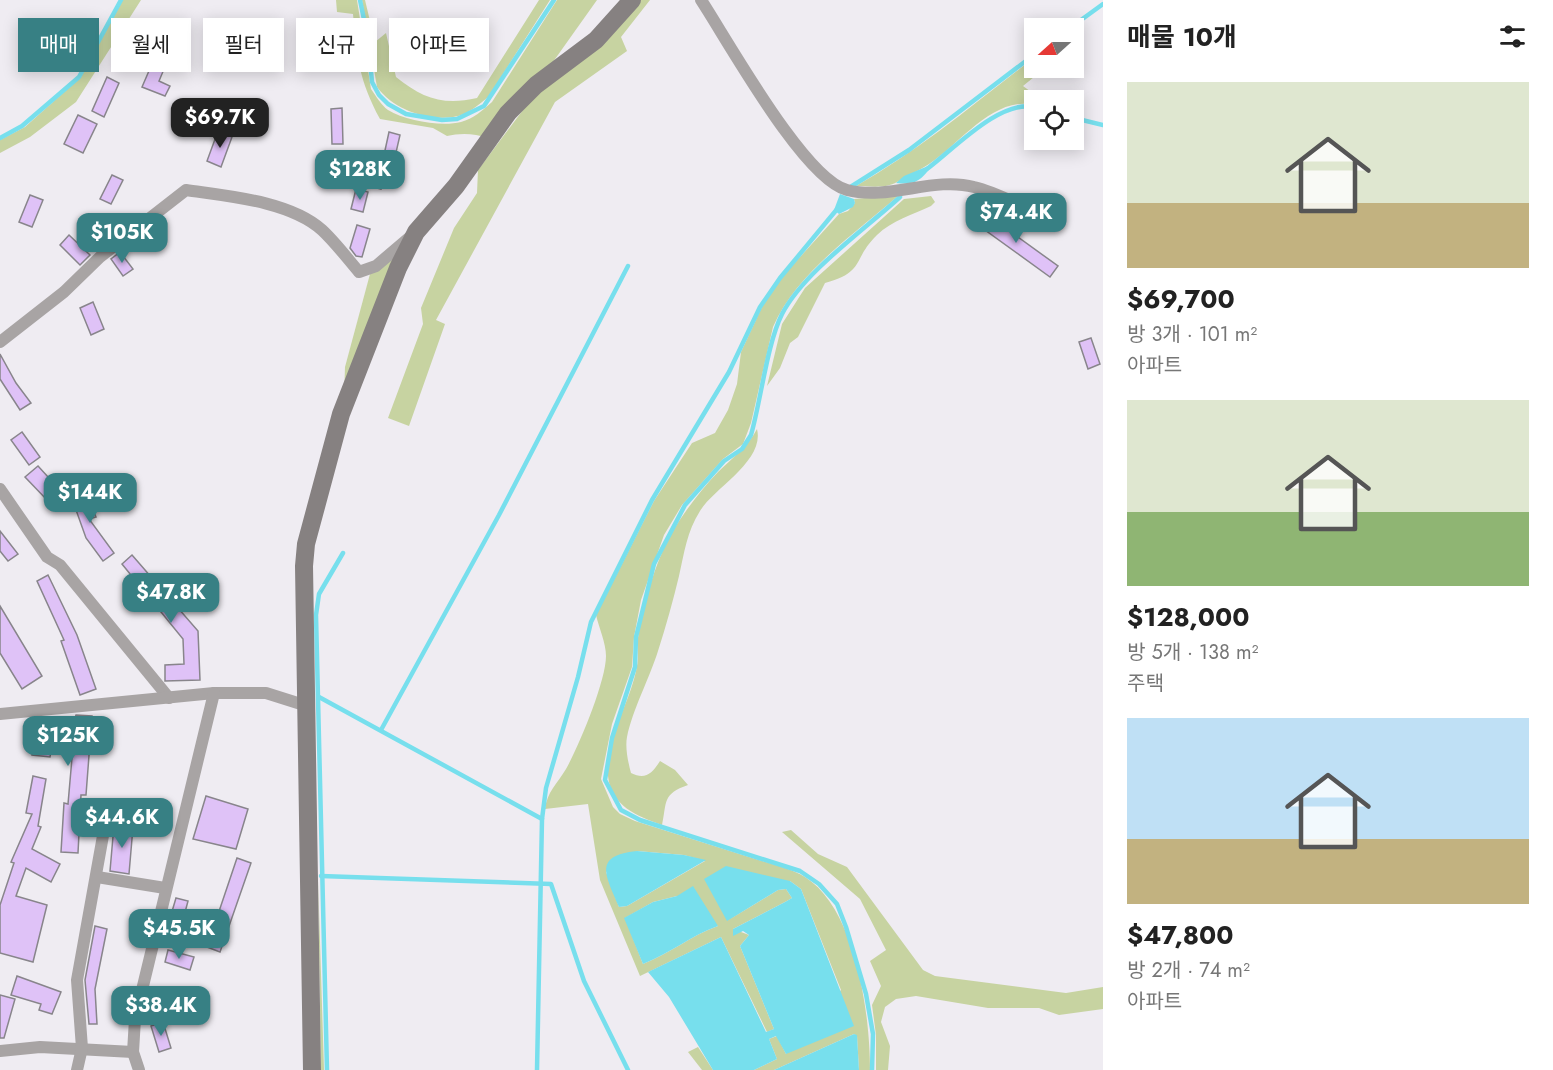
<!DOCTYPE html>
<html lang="ko">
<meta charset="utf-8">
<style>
:root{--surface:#fff;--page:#f6f6f6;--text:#222;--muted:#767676;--accent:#378084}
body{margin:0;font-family:Jost,"Noto Sans KR",sans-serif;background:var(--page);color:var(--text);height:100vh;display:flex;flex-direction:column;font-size:22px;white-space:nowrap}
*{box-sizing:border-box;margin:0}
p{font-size:20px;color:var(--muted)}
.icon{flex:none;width:33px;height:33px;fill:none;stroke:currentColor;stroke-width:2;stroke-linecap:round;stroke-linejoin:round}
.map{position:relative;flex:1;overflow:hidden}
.drawer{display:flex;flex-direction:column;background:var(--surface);width:450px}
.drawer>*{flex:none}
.hud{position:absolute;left:18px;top:18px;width:570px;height:54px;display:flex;gap:12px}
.needle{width:39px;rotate:249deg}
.buttons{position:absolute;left:1024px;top:18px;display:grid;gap:12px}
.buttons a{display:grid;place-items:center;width:60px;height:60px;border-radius:0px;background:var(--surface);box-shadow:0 3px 15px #0003;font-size:30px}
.price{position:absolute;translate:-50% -51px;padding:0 14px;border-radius:12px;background:var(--accent);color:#fff;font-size:20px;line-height:39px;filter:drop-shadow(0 2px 3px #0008)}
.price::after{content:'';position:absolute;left:50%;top:36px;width:18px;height:14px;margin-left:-9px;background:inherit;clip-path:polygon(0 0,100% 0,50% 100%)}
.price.active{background:#222;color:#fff}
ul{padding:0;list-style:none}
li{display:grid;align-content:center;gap:12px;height:318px;padding:0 24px}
li span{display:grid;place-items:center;height:186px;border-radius:0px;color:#555}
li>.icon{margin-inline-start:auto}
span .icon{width:108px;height:108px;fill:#fffc;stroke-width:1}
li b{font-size:26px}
h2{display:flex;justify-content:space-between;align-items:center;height:72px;padding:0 24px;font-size:26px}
.chip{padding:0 21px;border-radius:0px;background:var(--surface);box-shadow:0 3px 15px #0003;font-size:21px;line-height:54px}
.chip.active{background:var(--accent);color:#fff}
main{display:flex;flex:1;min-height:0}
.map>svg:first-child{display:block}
</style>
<main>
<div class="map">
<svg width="1103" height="1070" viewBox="0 0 1103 1070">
<rect width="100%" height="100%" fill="#efecf2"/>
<g fill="#c7d3a1" fill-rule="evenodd">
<path d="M 122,0 L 141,0 L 76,102 L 30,137 L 0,153 L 0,140 L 25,127 L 81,77 Z"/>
<path d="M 336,0 L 357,0 L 371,89 C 376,96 381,105 388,110 C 406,121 442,127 461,122 C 473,119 483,110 492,102 L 557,0 L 597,0 L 543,76 L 487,138 C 475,133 459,133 447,136 L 433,128 L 380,119 C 359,80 357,58 353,14 L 337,12 Z"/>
<path d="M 362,0 L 365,0 L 375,42 L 386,33 L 396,77 C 422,98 443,106 477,98 L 539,0 L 550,0 L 489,96 C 479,105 467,115 453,117 C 426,121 393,109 377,87 Z"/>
<path d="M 638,0 L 650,0 L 621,37 L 627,51 L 555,102 L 436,320 L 445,324 L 409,426 L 388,418 L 423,324 L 421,308 L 454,228 L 477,193 L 478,170 L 526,106 Z"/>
<path d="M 1035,57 L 1035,68 L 1045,68 L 1023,86 L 1042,100 L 1035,100 L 1035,105 C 994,95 960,144 929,164 C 920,170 907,176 897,182 C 886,189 868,186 856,186 C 920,150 976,102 1035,57 Z"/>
<path d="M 899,195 C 855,234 797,272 773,327 L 751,423 L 743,444 L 723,459 L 682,505 L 664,535 L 641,600 L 634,637 L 632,667 L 612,724 L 601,779 L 613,807 L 620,814 L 635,821 C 673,833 711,845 749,857 C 767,863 789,867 805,877 C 856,909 870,1014 870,1070 L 859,1070 L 857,1036 L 854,1034 L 774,1070 L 754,1070 L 777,1059 L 769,1039 L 777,1036 L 786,1054 L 841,990 L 801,889 L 790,881 L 727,921 L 778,890 L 786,889 L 792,898 L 785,902 L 733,929 L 749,935 L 740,946 L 774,1029 L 767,1032 L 721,937 L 640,976 L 600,880 L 588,804 L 545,809 C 547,792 557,784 566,769 C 579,746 606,681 606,656 C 606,643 599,628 596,615 L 654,501 L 692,443 L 715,433 L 728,410 L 737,384 L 741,352 L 762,307 L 781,278 L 839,214 L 848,211 L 855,203 L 854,199 ZM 637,851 L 684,855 L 705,861 L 627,906 L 619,907 L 606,872 ZM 677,896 L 718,926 C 690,936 671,953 643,964 L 625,918 L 653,902 Z"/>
<path d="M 931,196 L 935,202 L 931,206 C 914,214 891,221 877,235 C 852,259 866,272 825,283 L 798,337 L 790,343 L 780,368 L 767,386 L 782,324 L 805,288 L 904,199 Z"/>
<path d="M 409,241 L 344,398 L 345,367 L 370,274 Z"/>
<path d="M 757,429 C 765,461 714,488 700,511 C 687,531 684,554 679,576 C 673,601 666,626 658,651 C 650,677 632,711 627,737 C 625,747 628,762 631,773 C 645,780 652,774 660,761 L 675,770 L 688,785 C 662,794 667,802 662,825 C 637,816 611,806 608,776 C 605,738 631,702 637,666 C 639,657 637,647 638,638 C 642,607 656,561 671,534 C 684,512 700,491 718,472 C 733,457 747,448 757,429 Z"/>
<path d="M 791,830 L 818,854 L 847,867 L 923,970 L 935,976 L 1066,993 L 1103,987 L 1103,1009 L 1059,1015 L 1039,1008 L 988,1008 L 916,996 L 896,999 L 885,1007 L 881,1022 L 890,1046 L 888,1070 L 876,1070 L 876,1035 L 872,1005 L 881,986 L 870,961 L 886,950 L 860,899 L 782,832 Z"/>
<path d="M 318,878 L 324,1070 L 321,1070 Z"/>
<path d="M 698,1047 L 713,1070 L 702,1070 L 688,1052 Z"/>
</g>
<g fill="#77dfed">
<path d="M 928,166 L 930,168 C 920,182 913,185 896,183 L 904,176 Z"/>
<path d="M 840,194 L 854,199 L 855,203 L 853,207 L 839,214 L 834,210 Z"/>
<path d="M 637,851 L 684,855 L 706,860 L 627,906 L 619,907 C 606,875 592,856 637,851 Z"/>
<path d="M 726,866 L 790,881 L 801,889 L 854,1026 L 786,1054 L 776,1036 L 769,1039 L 777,1059 L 754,1070 L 713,1070 L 669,997 L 648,972 L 721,937 L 766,1032 L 774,1029 L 740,946 L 749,935 L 743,931 L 733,936 L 733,929 L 785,902 L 792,898 L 786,889 L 778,890 L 727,921 L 704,879 Z"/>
<path d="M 693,886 L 718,926 C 690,936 671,953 643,964 L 624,918 L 653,902 L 677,896 Z"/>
<path d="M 854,1034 L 857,1035 L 859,1070 L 774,1070 Z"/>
</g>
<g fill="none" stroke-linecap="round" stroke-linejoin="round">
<g stroke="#77dfed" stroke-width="4.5">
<path d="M 360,0 L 368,39 L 372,82 L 379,95 L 388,104 L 406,114 L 442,120 L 457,119 L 484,106 L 554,0"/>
<path d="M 1070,28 L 1103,4"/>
<path d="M 1074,118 L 1103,125"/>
<path d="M 0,138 L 22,126 L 79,77 L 121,0"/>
<path d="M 927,169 C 954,149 1000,99 1035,107"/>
<path d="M 852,186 L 909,150 L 1035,54"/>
<path d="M 319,697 L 542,819"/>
<path d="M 381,730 L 499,515 L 628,266"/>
<path d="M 321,876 L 551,884 L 584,981 L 628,1070"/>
<path d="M 327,1070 L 316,615 L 319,594 L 343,553"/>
<path d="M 537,1070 L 542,819 L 546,788 L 578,677 L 591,622 L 652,500 L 729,372 L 760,307 L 780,278 L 838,208"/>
<path d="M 872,1070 L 873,1034 L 866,994 L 846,927 L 837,904 L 819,884 L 800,871 L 640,820 L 621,810 L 605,780 L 612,738 L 635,667 L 636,637 L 654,564 L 685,505 L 724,461 L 742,449 L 751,435 C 761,400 767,344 782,314 C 804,272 864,230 900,197"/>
</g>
</g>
<g fill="#dfc2f7" stroke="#88858b" stroke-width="1.5">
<path d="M 155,57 L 167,62 L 159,81 L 170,86 L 165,96 L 142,87 Z"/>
<path d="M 107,77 L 119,83 L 104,117 L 92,111 Z"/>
<path d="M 342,108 L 343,144 L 332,144 L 331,109 Z"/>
<path d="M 78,115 L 97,124 L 83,153 L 64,144 Z"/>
<path d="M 218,131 L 232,137 L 221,167 L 207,161 Z"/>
<path d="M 389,132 L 400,135 L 395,157 L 384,155 Z"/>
<path d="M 376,164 L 387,168 L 381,189 L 369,186 Z"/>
<path d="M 112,175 L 123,180 L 111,204 L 100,199 Z"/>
<path d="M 356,189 L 368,192 L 363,212 L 351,209 Z"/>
<path d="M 30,195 L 43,200 L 32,227 L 19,222 Z"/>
<path d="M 982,211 L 1058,266 L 1050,277 L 974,222 Z"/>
<path d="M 357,225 L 370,229 L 362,257 L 356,256 L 350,248 Z"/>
<path d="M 69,235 L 90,255 L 80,265 L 60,245 Z"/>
<path d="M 120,252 L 133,269 L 123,276 L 111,259 Z"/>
<path d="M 93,302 L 104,329 L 91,335 L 80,308 Z"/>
<path d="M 1091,338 L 1100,364 L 1088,369 L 1079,342 Z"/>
<path d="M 0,354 L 16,383 L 31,403 L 20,410 L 0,379 Z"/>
<path d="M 22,432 L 40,457 L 29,465 L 11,440 Z"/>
<path d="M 38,466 L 59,489 L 47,500 L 25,477 Z"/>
<path d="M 84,488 L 96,517 L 89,519 L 114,553 L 103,561 L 86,538 L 70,493 Z"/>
<path d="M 0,531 L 18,554 L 8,561 L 0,551 Z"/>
<path d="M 132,555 L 198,631 L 200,680 L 165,681 L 165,665 L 184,664 L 183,639 L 122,564 Z"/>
<path d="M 48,575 L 77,635 L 96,689 L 80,695 L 61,641 L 64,640 L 37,581 Z"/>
<path d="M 0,606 L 42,676 L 22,689 L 0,653 Z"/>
<path d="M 76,715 L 92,716 L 86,795 L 81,795 L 78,853 L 61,852 L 64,803 L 68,804 L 72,758 L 67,758 L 68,736 L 54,735 L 50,757 L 32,755 L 35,719 L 75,718 Z"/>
<path d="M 33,776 L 46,779 L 38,826 L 41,827 L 32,849 L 60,864 L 51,882 L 26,868 L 16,896 L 47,905 L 33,962 L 0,953 L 0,905 L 14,863 L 11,862 L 32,814 L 26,813 Z"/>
<path d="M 206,796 L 248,809 L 236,849 L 193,839 Z"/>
<path d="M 114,825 L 133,827 L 129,874 L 110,871 Z"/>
<path d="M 237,858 L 251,863 L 220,952 L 207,947 Z"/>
<path d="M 176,898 L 188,901 L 178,939 L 165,935 Z"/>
<path d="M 95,926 L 107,929 L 95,989 L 97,1024 L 89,1024 L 85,980 Z"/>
<path d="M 168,950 L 194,957 L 190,970 L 165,962 Z"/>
<path d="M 17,976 L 61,992 L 52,1014 L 39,1010 L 41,1004 L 11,995 Z"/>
<path d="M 0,995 L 15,999 L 4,1038 L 0,1038 Z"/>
<path d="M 163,1022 L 171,1048 L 159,1052 L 151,1026 Z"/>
</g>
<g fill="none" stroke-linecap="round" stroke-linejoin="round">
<g stroke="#a8a4a4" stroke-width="12">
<path d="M 701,0 C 728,41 804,179 847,190 C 889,201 933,176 974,187 C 1000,193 1026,209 1050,219"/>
<path d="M 0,342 L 64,292 L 100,257 L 186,190 C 227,196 290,201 322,230 C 335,242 347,258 359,272 L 376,266 L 410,237"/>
<path d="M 0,489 L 47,557 L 60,565 L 169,698"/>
<path d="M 0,714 L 214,693 L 266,693 L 304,705"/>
<path d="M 97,877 L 165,888"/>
<path d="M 0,1051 L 40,1047 L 133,1052"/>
<path d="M 77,1070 L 82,1048 L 77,980 L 108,808"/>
<path d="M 139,1070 L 133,1052 L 135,1019 L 214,693"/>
</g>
<path stroke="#868181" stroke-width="18" d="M 312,1070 L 304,566 L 306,544 L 341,414 L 398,268 L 416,232 L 456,186 L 508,113 L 536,85 L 596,40 L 632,0"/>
</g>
</svg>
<div class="buttons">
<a><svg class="needle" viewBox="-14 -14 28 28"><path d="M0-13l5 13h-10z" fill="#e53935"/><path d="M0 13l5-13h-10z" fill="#767676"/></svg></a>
<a><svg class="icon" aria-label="locate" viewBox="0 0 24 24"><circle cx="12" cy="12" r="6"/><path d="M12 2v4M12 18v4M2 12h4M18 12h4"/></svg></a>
</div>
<b class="price active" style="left:220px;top:149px">$69.7K</b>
<b class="price" style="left:360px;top:201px">$128K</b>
<b class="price" style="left:1016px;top:244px">$74.4K</b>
<b class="price" style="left:122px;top:264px">$105K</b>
<b class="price" style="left:90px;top:524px">$144K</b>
<b class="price" style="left:171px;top:624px">$47.8K</b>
<b class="price" style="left:68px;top:767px">$125K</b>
<b class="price" style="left:122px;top:849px">$44.6K</b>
<b class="price" style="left:179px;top:960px">$45.5K</b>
<b class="price" style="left:161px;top:1037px">$38.4K</b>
<div class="hud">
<a class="chip active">매매</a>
<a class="chip">월세</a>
<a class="chip">필터</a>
<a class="chip">신규</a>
<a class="chip">아파트</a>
</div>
</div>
<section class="drawer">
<h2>매물 10개<svg class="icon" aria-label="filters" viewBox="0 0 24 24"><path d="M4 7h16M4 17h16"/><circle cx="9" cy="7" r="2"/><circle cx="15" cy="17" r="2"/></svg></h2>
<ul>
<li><span style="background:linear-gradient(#dfe7d0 65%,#c2b280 0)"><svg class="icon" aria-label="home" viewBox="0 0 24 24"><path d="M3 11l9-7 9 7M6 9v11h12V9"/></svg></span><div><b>$69,700</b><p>방 3개 · 101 m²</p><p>아파트</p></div></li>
<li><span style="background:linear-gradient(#dfe7d0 60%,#8fb573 0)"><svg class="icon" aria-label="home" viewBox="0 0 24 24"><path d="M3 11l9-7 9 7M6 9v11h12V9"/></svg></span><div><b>$128,000</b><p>방 5개 · 138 m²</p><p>주택</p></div></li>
<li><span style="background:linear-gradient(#bfe0f5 65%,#c2b280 0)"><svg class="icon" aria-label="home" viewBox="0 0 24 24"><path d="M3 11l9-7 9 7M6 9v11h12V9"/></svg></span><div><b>$47,800</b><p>방 2개 · 74 m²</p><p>아파트</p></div></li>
</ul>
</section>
</main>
